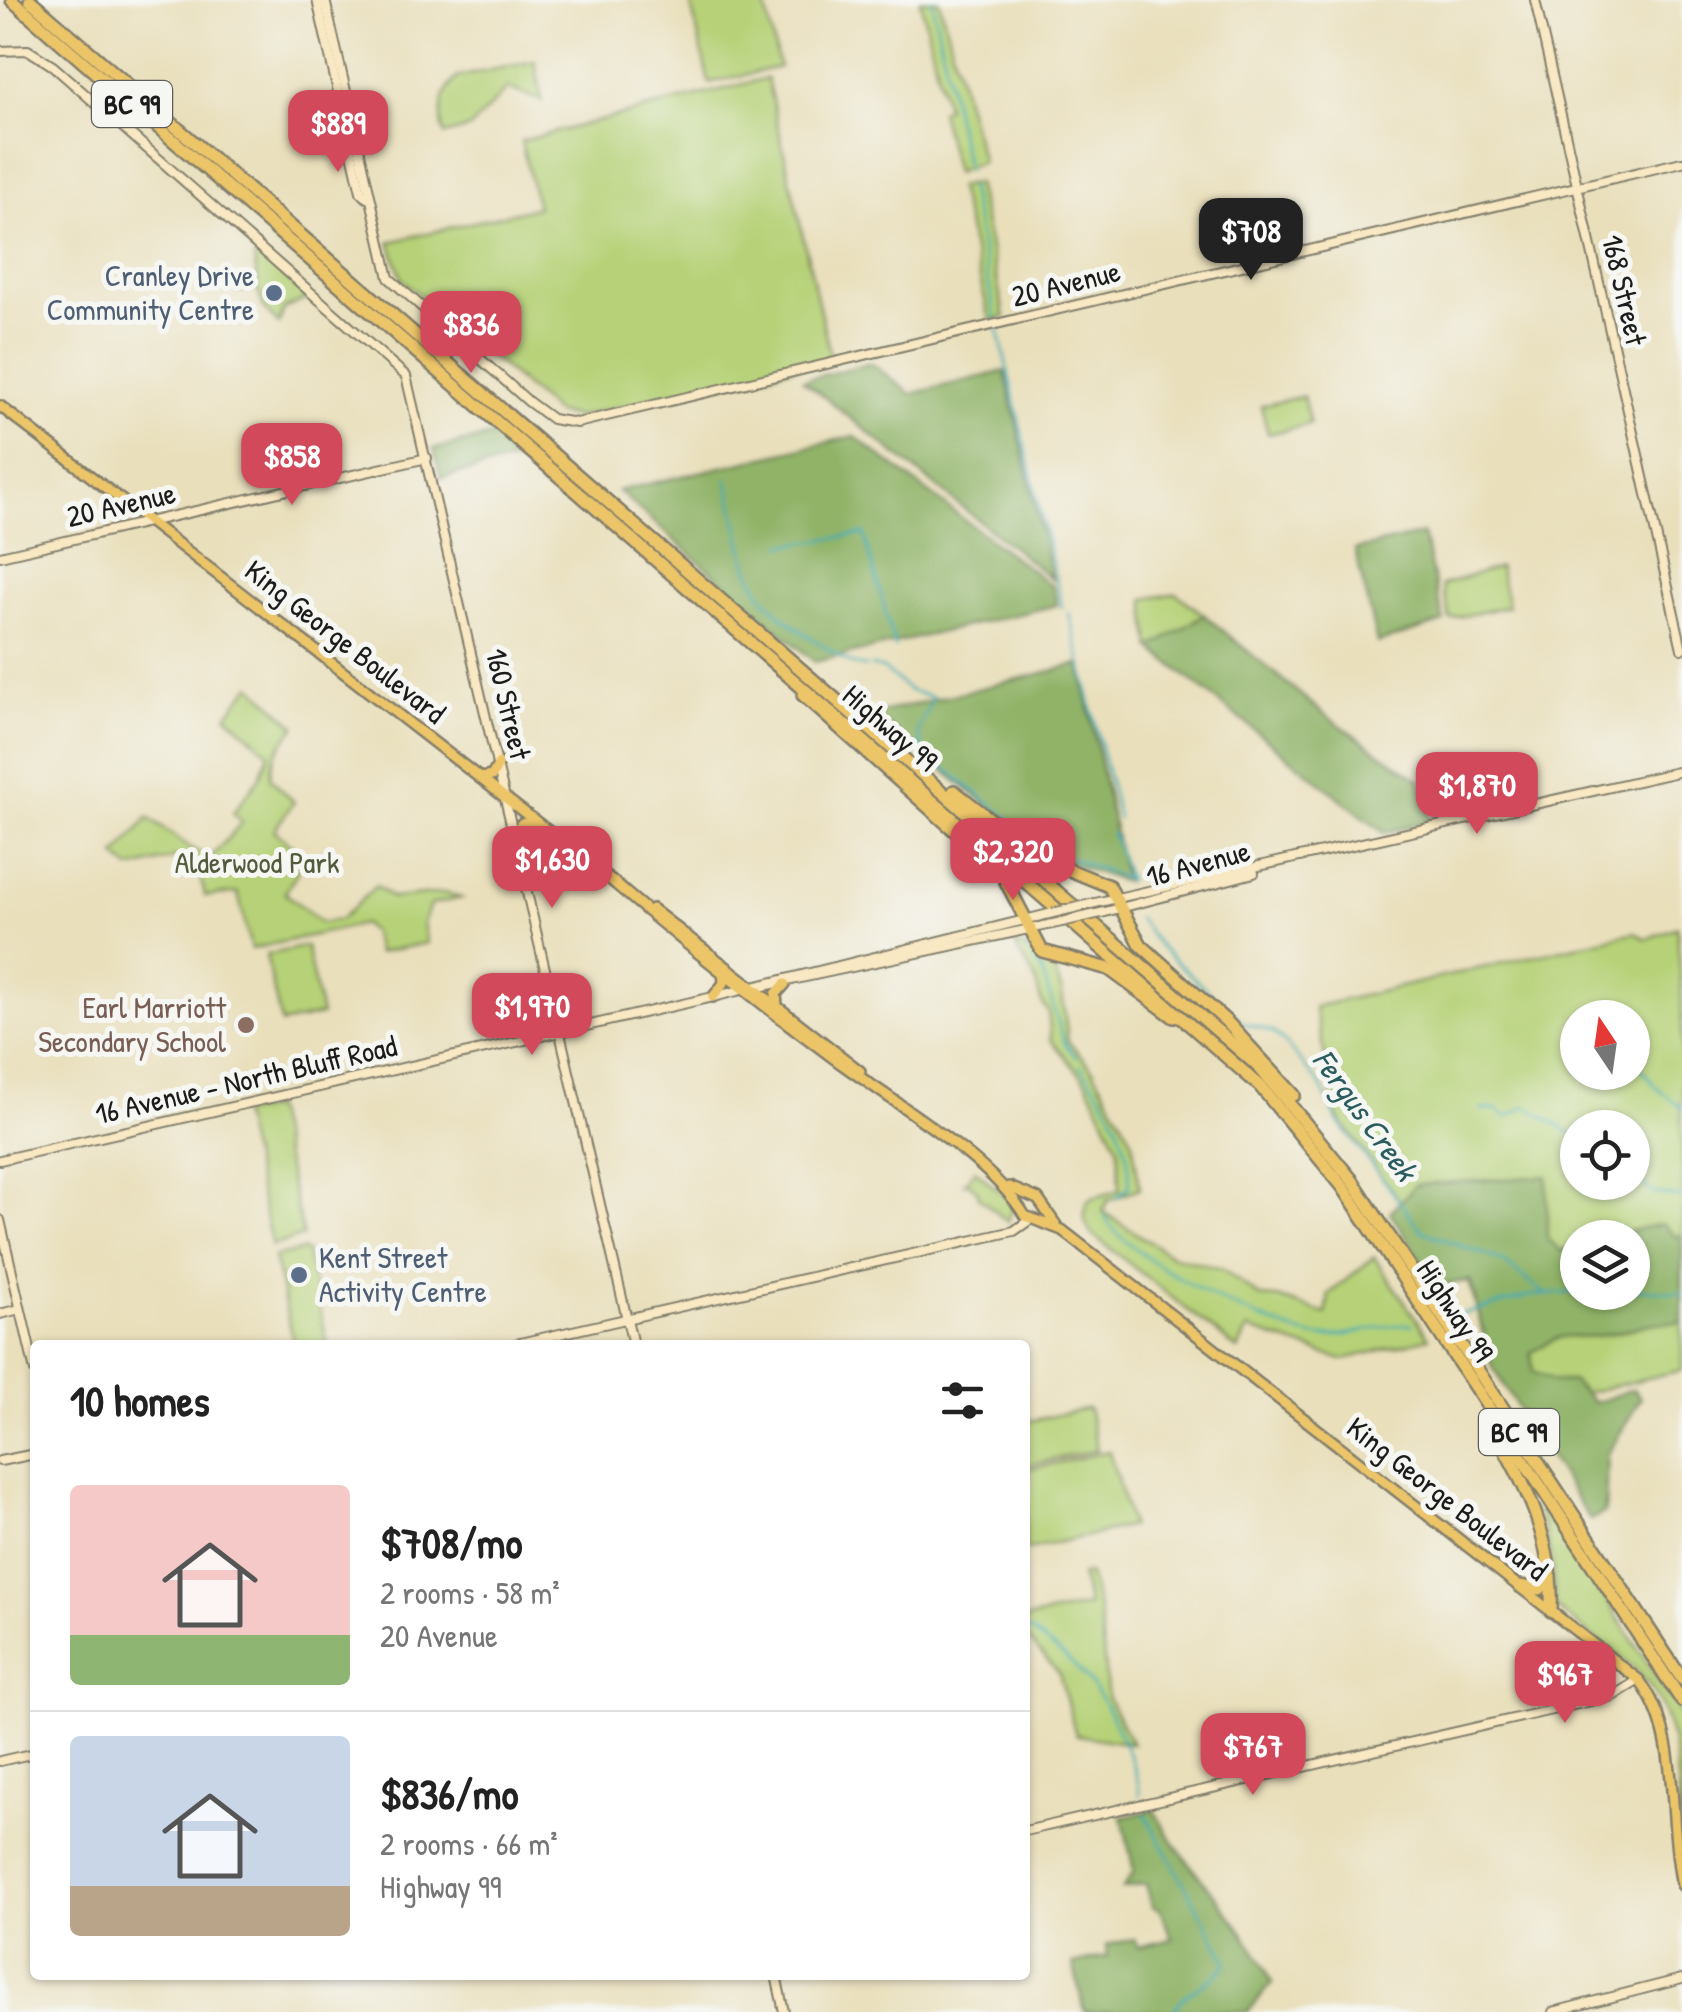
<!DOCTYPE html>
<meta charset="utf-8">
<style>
:root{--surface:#fff;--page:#f2f2f2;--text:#222;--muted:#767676;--line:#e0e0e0;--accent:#d1495b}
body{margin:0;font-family:"Patrick Hand",sans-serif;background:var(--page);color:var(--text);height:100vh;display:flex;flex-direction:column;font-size:38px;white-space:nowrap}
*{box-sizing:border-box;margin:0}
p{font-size:32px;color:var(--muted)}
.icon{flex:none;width:55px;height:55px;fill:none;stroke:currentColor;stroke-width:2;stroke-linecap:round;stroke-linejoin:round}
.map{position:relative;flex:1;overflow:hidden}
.side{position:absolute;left:30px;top:1340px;width:1000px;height:640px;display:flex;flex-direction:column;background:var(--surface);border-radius:10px;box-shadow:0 2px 8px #0004}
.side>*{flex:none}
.needle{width:65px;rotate:347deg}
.buttons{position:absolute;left:1560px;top:1000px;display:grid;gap:20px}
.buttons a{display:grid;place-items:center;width:90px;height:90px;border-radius:50%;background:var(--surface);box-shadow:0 2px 8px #0004;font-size:50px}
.price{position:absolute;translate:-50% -85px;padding:0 22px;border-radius:20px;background:var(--accent);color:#fff;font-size:32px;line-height:65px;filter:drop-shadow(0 2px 5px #0008)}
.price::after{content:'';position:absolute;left:50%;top:60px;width:30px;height:22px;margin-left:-15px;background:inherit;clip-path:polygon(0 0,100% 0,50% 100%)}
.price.on{background:#222;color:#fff}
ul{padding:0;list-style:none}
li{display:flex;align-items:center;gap:30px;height:250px;padding:0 40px}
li+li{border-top:2px solid var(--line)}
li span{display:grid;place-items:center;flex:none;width:280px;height:200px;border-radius:10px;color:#555}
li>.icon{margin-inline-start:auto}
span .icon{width:120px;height:120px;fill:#fffc;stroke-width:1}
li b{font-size:42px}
h2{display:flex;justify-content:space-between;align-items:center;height:120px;padding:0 40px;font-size:42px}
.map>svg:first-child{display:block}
</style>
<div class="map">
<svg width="1682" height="2012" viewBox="0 0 1682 2012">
<rect width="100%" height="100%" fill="#f6f6f2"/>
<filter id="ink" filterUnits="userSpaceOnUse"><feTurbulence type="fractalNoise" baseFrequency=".01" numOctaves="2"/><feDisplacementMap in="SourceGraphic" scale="20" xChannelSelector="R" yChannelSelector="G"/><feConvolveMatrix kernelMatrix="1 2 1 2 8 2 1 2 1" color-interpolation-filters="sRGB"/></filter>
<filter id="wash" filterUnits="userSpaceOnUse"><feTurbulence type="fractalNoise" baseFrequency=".0048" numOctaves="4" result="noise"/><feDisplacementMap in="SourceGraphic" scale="40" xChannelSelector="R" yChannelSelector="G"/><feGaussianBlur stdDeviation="2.25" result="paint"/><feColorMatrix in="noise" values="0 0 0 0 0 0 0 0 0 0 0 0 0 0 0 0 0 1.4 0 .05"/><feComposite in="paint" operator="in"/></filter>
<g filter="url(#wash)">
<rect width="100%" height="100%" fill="#e9dfbb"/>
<g fill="#b6d177" stroke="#69764a" stroke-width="2.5" fill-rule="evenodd">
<path d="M 690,0 L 764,0 L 779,67 L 709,83 Z"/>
<path d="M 920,0 L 939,0 L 982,162 L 955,173 L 940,111 L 946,108 Z"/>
<path d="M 535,61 L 542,101 L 508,88 L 470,128 L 445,135 C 436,117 443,90 458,77 Z"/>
<path d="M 767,78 L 831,359 L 576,417 L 556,413 L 402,279 L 390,242 L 537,207 L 521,141 Z"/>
<path d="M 976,183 L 1005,317 L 990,321 L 958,187 Z"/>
<path d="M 258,253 L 309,298 L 284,309 L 279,324 L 265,310 L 257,288 L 237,292 L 237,288 L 258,283 L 254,259 Z"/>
<path d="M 1303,396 L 1310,424 L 1268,434 L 1261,406 Z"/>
<path d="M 1499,567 L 1508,606 L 1450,619 L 1442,585 Z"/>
<path d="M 1176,593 L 1204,615 L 1151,648 L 1145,599 Z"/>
<path d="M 251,685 L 296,726 C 283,743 269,756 271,779 L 294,802 L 274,830 L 294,848 L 297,873 L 285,893 L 322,923 L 341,919 L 376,886 L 392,898 L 444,893 L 461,898 L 430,905 L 423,923 L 427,943 L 377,953 L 372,932 L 363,924 L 251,949 L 238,893 L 205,896 L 200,872 L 182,856 L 130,869 L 116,856 L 148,818 L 197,852 L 212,856 L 242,822 L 233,813 L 260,777 L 269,753 L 227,715 Z"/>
<path d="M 1677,927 L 1682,997 L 1682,1370 L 1522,1408 L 1492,1367 L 1469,1282 L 1441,1282 L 1429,1241 L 1338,1117 L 1314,1007 L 1635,932 L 1646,939 ZM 1578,1018 L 1632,1018 L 1632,1072 L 1578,1072 ZM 1578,1128 L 1632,1128 L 1632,1182 L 1578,1182 ZM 1578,1238 L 1632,1238 L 1632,1292 L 1578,1292 Z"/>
<path d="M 1014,943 L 1051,963 L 1062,991 L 1068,1041 L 1093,1070 L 1132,1139 L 1140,1188 L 1107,1201 L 1103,1212 L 1172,1256 L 1222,1269 L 1260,1297 L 1278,1298 L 1326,1314 L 1329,1294 L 1374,1257 L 1429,1338 L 1342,1360 L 1248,1329 L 1238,1350 L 1092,1234 C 1083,1222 1082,1213 1089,1199 L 1120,1190 L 1118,1147 L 1086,1081 L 1051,1040 L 1048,1011 C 1038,1001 1040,992 1035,980 C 1031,966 1019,958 1014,943 Z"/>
<path d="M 306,946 L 321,1015 L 281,1024 L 266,955 Z"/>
<path d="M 273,1108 L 303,1236 L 272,1246 L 241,1114 Z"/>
<path d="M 975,1170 L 1014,1204 L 1008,1222 L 978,1197 L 978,1191 L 966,1181 L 963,1184 Z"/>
<path d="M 304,1250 L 306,1252 L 328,1345 L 294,1345 L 274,1257 Z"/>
<path d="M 1088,1408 L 1097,1450 L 1025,1466 L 1025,1422 Z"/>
<path d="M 1508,1446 L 1682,1717 L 1682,1845 C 1675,1782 1682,1715 1635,1669 C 1610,1647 1579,1630 1555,1606 C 1555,1546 1536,1497 1508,1446 Z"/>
<path d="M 1109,1451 L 1131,1526 L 1025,1550 L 1025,1470 Z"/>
<path d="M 1089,1574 L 1099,1611 L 1108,1699 L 1132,1744 L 1076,1735 L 1059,1673 L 1025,1636 L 1025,1619 L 1088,1606 L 1081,1575 Z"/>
</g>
<g fill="#90b368" stroke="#566842" stroke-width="2.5">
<path d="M 871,363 L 911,394 L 1005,371 L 1052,579 L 803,380 Z"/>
<path d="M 495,435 L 520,459 L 441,478 L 434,449 Z"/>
<path d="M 854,436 L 1053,587 L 1057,605 L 815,662 L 618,491 Z"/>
<path d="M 1423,534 L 1444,622 L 1377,643 L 1355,550 Z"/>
<path d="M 1204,615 L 1324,714 L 1421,781 L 1431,821 L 1384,833 L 1151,648 Z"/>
<path d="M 1080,664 L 1125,882 L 1052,858 L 874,714 Z"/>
<path d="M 1547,1176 L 1547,1238 L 1561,1251 L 1577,1245 L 1578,1292 L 1632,1292 L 1632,1238 L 1599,1237 L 1662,1224 L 1675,1236 L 1682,1236 L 1682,1323 C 1652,1319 1633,1330 1605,1335 C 1566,1342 1572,1325 1531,1353 L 1533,1372 L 1553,1381 L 1572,1381 L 1594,1403 L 1633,1389 L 1641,1398 L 1607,1455 L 1605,1512 L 1590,1520 L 1492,1367 L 1470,1280 L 1437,1286 L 1390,1212 L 1416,1185 Z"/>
<path d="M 1154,1810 C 1187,1873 1243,1917 1272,1983 L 1248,2012 L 1085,2012 L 1073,1964 L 1107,1956 L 1106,1945 L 1135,1939 L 1138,1947 L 1172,1939 L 1160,1910 L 1152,1906 L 1146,1884 L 1123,1888 L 1134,1871 L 1122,1817 Z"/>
</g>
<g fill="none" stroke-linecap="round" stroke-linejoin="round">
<g stroke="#3aabb4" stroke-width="2.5">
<path d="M 932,0 L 967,171"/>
<path d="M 969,186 L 996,320"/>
<path d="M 998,328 L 1062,607"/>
<path d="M 727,479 C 749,562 738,594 818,642 C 835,653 846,665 866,667"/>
<path d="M 782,545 L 864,534 L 895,647"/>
<path d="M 1069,613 L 1118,818"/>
<path d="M 871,666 L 883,669 L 910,691 L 933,697 L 918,730 L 922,750 L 1031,836"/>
<path d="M 1112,832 L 1128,879"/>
<path d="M 1038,846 L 1129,880"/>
<path d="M 1138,918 L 1158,945 L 1243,1023 L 1273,1032 L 1285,1043 L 1322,1087 L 1337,1120 L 1422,1231 L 1502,1261 L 1545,1294"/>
<path d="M 1027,947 L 1043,974 L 1065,1044 L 1077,1058"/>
<path d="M 1612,1009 L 1614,1018"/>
<path d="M 1632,1056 L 1656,1087 L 1682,1108"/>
<path d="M 1080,1066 C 1106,1097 1133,1145 1129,1187 L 1116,1198"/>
<path d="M 1481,1110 L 1496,1109 L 1507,1117 L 1525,1106 L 1578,1137"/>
<path d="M 1632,1174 L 1653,1193 L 1682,1197"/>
<path d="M 1105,1215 C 1115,1254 1279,1335 1321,1337 C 1351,1338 1380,1323 1412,1325"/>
<path d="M 1632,1289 L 1682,1293"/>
<path d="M 1460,1315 L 1529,1296 L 1578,1292"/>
<path d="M 1025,1628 C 1075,1661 1097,1682 1121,1737 C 1130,1758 1138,1772 1140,1795"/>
<path d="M 1145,1814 L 1227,1961 C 1218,1983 1184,1987 1173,2012"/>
</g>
</g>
</g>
<g filter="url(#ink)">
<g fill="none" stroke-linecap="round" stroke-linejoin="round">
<g stroke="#827e6c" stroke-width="12">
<g id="secondary">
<path d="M 317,0 L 361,192 L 367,198"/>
<path d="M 325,0 L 389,278 L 529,402 L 552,419 L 577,423 L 1682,162"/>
<path d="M 1535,0 L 1682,649"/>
<path d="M 0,51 L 28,50 L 53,66 L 406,376 L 633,1345"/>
<path d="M 0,556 L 427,458"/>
<path d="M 1095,903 L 1682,771"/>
<path d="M 1105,912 L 1254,873"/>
<path d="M 759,987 L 1062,922"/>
<path d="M 0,1160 L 713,997 L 1053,913"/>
<path d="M 0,1220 L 35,1371"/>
<path d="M 0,1314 L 20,1309"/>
<path d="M 511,1345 L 1014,1231 L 1031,1219"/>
<path d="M 0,1461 L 35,1454"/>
<path d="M 0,1761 L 35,1753"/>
<path d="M 1025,1831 L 1613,1696 L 1639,1680"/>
<path d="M 776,1975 L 784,2012"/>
<path d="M 1553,2012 L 1682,1979"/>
</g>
</g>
<g stroke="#827e6c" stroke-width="14">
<g id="primary">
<path d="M 0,406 L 614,882"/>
<path d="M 480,778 L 492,776 L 499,763"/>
<path d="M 514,833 L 522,823 L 536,822"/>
<path d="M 612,881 C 683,942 757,1001 832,1057 C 888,1099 992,1159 1025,1216 L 1062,1230 L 1639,1680 C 1682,1735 1667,1817 1682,1885"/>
<path d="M 652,909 L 860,1071"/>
<path d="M 713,997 L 724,983 L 723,972"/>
<path d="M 777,1005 L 776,994 L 785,984"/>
<path d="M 1009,1187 L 1038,1199 L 1056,1225"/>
</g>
</g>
<g stroke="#827e6c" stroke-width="16">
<g id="highway">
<path d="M 12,0 L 1260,1086 L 1343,1187 L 1682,1701"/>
<path d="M 30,0 L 1259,1067 L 1352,1180 L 1682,1679"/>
<path d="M 803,695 L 1001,872 L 1042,951 L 1109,969 L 1174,1017"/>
<path d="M 954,791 L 1040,858 L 1109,886 L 1141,945 L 1227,1022 L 1294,1095"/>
<path d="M 1488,1421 C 1525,1481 1554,1539 1551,1611"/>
<path d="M 1519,1586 L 1540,1589 L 1550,1576"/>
</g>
</g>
<use href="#secondary" stroke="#f8e8c3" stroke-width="8"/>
<use href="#primary" stroke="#edc569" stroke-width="9"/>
<use href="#highway" stroke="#edc569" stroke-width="11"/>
<g stroke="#827e6c" stroke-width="12" stroke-linecap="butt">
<g id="secondary-bridge">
<path d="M 1053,913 L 1095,903"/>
<path d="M 1062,922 L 1105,912"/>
</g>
</g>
<use href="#secondary-bridge" stroke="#f8e8c3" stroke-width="8"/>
</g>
</g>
<g fill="#5c6f8a" stroke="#f6f6f2" stroke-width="4">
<circle cx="274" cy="293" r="10"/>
<circle cx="299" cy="1275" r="10"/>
</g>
<circle fill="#8d6e63" stroke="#f6f6f2" stroke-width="4" cx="246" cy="1025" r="10"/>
<g text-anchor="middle" stroke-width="10" stroke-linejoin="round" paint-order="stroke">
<g fill="#f6f6f2" stroke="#5d5d5c" stroke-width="2.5">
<rect x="92" y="81" width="80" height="46" rx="8"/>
<rect x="1479" y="1409" width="80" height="46" rx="8"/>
</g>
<g font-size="28" font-weight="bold" fill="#1c1c1c">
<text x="132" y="114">BC 99</text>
<text x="1519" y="1442">BC 99</text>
</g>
<g font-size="30" fill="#4e5e75" stroke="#f6f6f2" text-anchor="end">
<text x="254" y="286">Cranley Drive<tspan x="254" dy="34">Community Centre</tspan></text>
<text x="319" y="1268" text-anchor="start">Kent Street<tspan x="319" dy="34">Activity Centre</tspan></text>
</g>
<g font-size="30" fill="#1c1c1c" stroke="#f6f6f2">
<text transform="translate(1066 284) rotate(-14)" y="10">20 Avenue</text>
<text transform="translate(1624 290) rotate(77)" y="10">168 Street</text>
<text transform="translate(121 505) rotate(-13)" y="10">20 Avenue</text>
<text transform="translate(345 642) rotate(38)" y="10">King George Boulevard</text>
<text transform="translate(508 704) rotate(77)" y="10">160 Street</text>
<text transform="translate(890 728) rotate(41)" y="10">Highway 99</text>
<text transform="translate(1198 864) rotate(-15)" y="10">16 Avenue</text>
<text transform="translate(246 1080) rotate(-13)" y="10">16 Avenue - North Bluff Road</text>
<text transform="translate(1455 1311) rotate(57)" y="10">Highway 99</text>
<text transform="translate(1447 1499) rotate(38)" y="10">King George Boulevard</text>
</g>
<g font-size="30" fill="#525b3c" stroke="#f6f6f2">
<text x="257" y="873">Alderwood Park</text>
</g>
<g font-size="30" fill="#785e54" stroke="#f6f6f2" text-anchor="end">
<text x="226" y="1018">Earl Marriott<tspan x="226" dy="34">Secondary School</tspan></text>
</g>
<g font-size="32" font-style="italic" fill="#2a5c60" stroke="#f6f6f2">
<text transform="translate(1365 1115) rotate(54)" y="11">Fergus Creek</text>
</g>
</g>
</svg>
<div class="buttons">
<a><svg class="needle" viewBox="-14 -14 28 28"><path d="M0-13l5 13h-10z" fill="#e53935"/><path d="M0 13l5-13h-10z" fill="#767676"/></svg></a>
<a><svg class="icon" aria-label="locate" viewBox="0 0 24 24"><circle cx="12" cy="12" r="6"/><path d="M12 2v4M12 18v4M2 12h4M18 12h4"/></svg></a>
<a><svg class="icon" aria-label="layers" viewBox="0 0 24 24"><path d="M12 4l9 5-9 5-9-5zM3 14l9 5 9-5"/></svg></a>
</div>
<b class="price" style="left:338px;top:175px">$889</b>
<b class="price on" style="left:1251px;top:283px">$708</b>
<b class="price" style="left:471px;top:376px">$836</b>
<b class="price" style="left:292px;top:508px">$858</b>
<b class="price" style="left:1477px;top:837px">$1,870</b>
<b class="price" style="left:1013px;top:903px">$2,320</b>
<b class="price" style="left:552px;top:911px">$1,630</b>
<b class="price" style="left:532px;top:1058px">$1,970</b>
<b class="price" style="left:1565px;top:1726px">$967</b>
<b class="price" style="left:1253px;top:1798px">$767</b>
<section class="side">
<h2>10 homes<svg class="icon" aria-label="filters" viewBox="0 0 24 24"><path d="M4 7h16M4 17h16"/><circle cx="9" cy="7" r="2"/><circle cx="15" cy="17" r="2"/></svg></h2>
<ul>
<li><span style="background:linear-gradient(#f6c9c9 75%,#8fb573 0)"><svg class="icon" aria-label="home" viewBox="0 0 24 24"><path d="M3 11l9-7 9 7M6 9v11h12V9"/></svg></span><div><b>$708/mo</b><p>2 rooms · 58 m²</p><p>20 Avenue</p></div></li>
<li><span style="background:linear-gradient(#c9d6e8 75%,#b9a48a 0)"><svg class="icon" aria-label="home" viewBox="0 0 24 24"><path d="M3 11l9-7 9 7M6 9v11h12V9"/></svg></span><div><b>$836/mo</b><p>2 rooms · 66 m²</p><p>Highway 99</p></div></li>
</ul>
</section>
</div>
